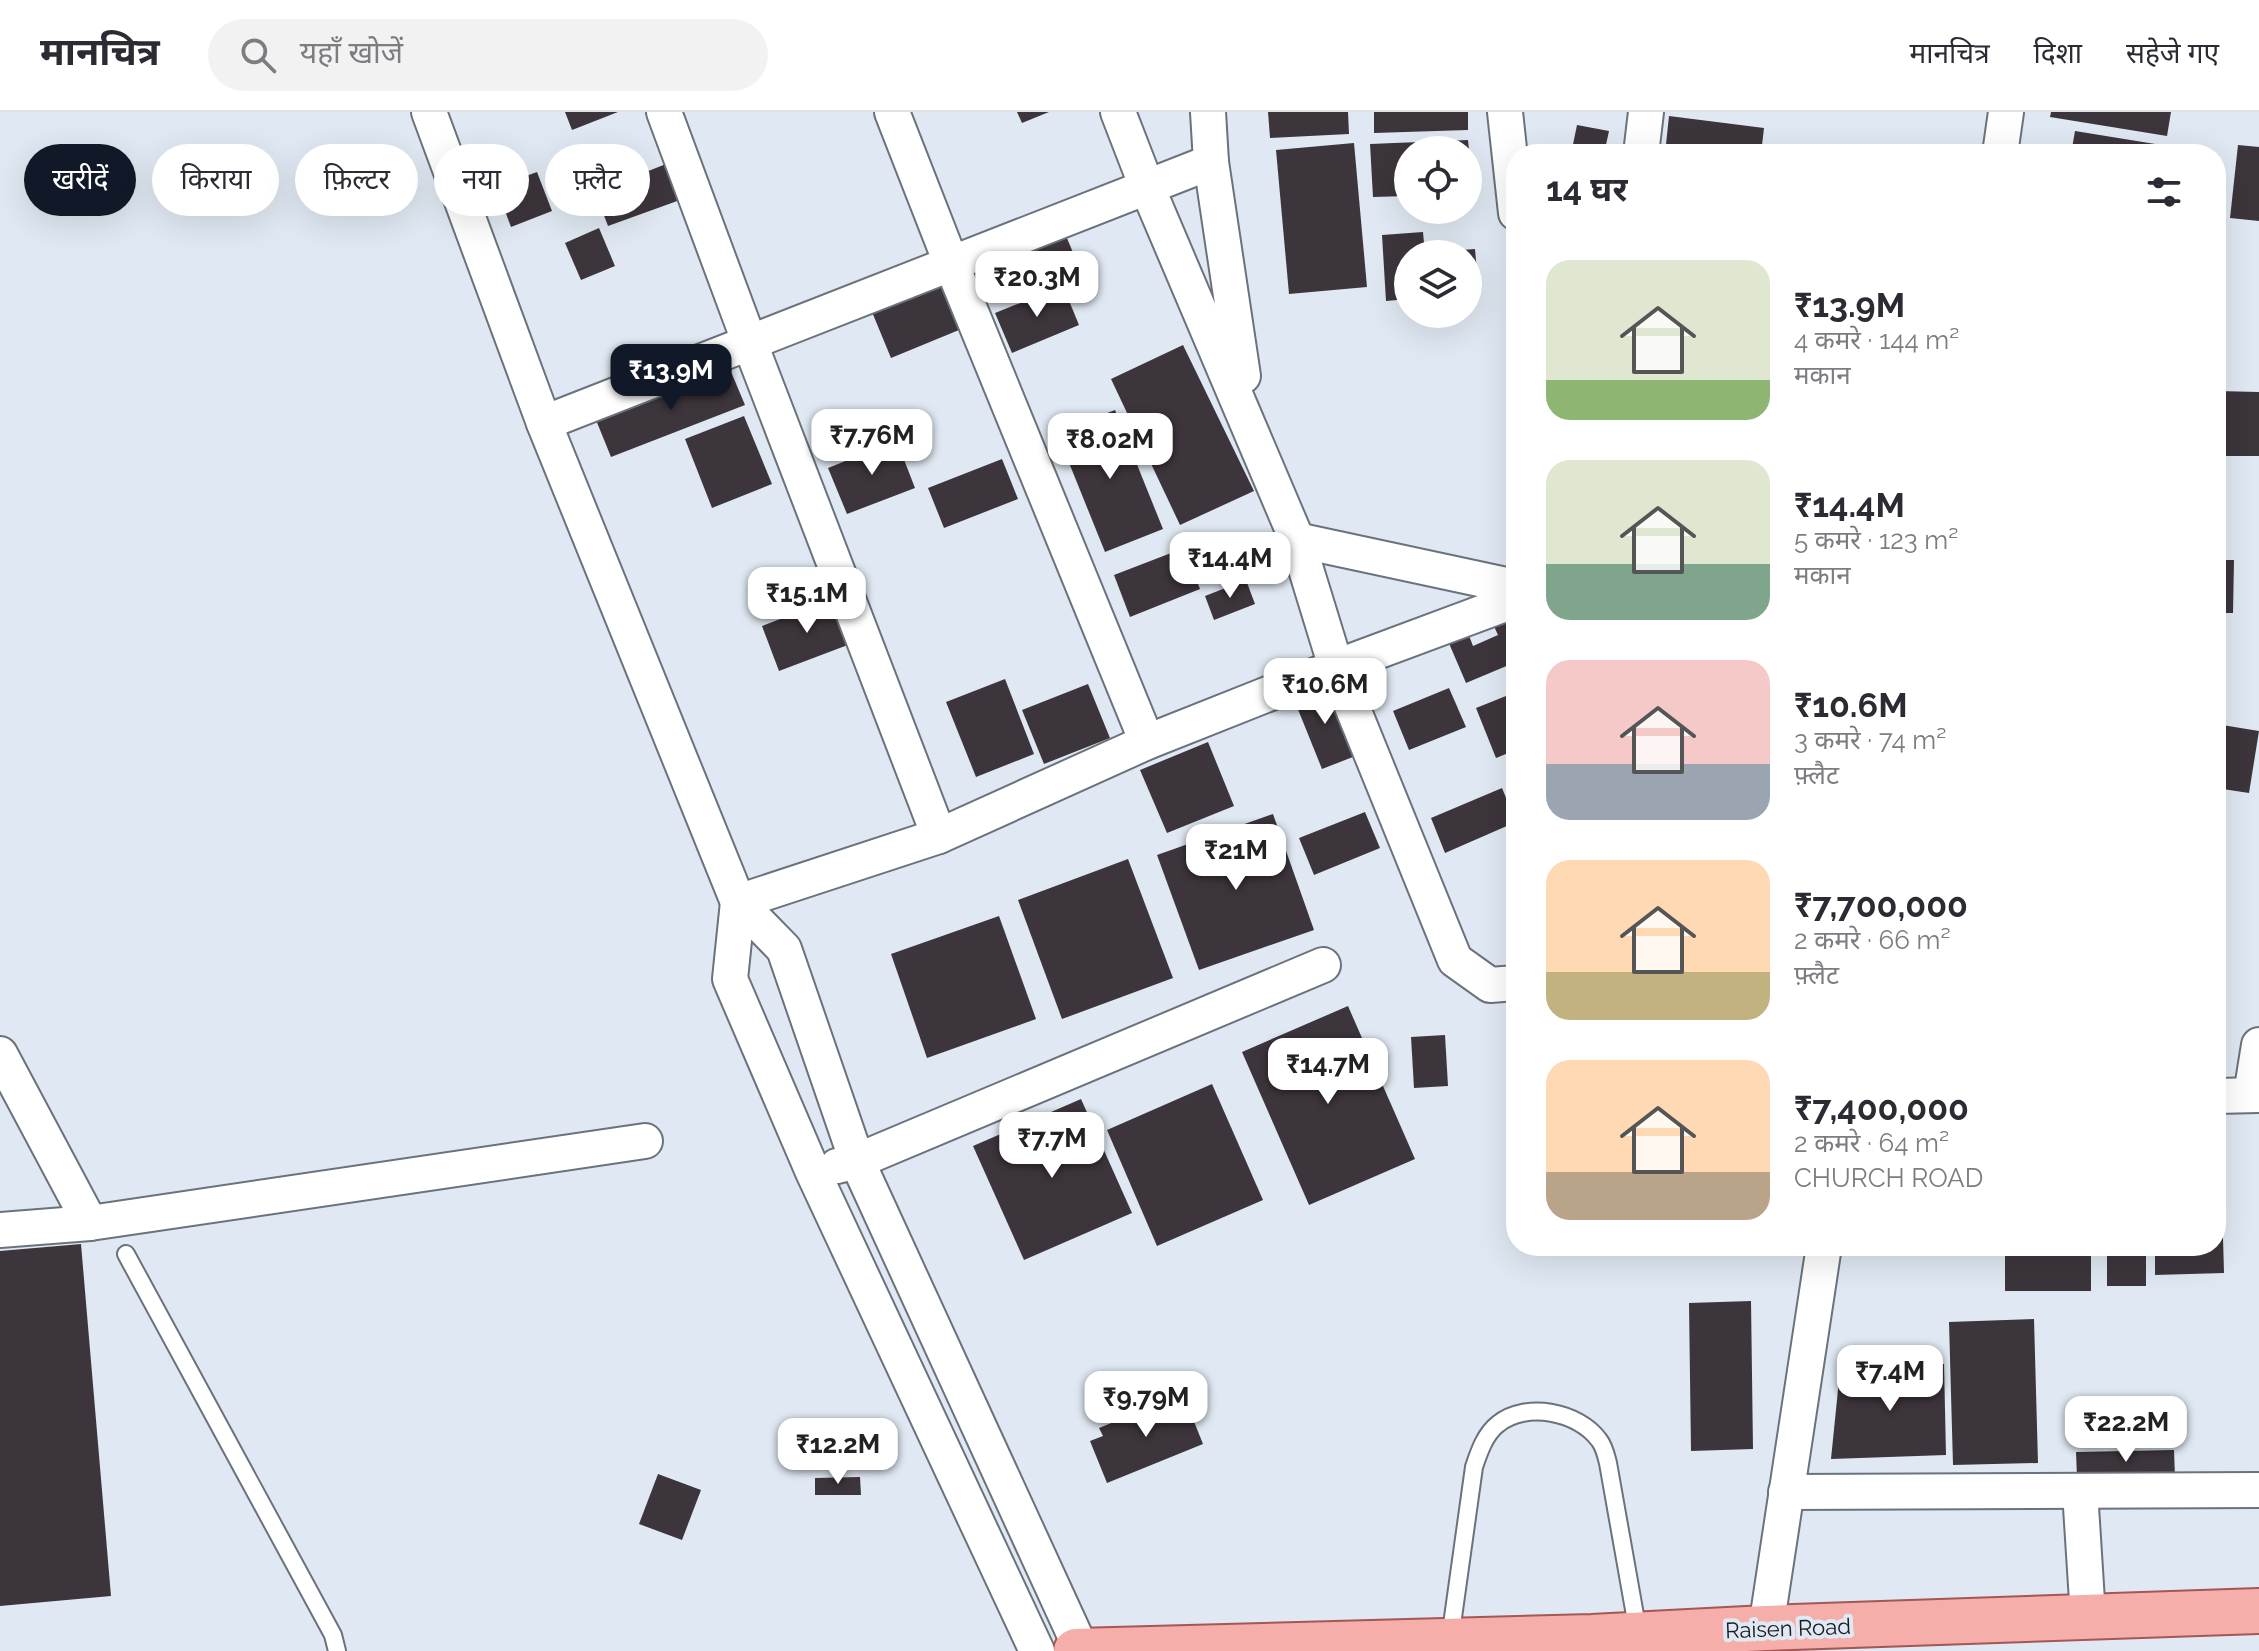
<!DOCTYPE html>
<html lang="hi">
<meta charset="utf-8">
<style>
:root{--surface:#fff;--page:#f2f2f3;--text:#2b2b33;--muted:#7c7c81;--line:#e1e1e2;--accent:#111827}
body{margin:0;font-family:Raleway,"Noto Sans Devanagari",sans-serif;background:var(--page);color:var(--text);height:100vh;display:flex;flex-direction:column;font-size:30px;white-space:nowrap}
*{box-sizing:border-box;margin:0}
p{font-size:26px;color:var(--muted)}
.icon{flex:none;width:44px;height:44px;fill:none;stroke:currentColor;stroke-width:2;stroke-linecap:round;stroke-linejoin:round}
.map{position:relative;flex:1;overflow:hidden}
.sheet{position:absolute;left:1506px;top:32px;width:720px;height:1112px;display:flex;flex-direction:column;background:var(--surface);border-radius:32px;box-shadow:0 8px 32px #0002}
.sheet>*{flex:none}
.top-card{position:absolute;left:24px;top:32px;width:760px;height:72px;display:flex;gap:16px}
.tools{position:absolute;left:1394px;top:24px;display:grid;gap:16px}
.tools a{display:grid;place-items:center;width:88px;height:88px;border-radius:50%;background:var(--surface);box-shadow:0 8px 32px #0002;font-size:40px}
.price{position:absolute;translate:-50% -68px;padding:0 18px;border-radius:16px;background:#fff;color:#222;font-size:26px;line-height:52px;filter:drop-shadow(0 2px 4px #0008)}
.price::after{content:'';position:absolute;left:50%;top:48px;width:24px;height:18px;margin-left:-12px;background:inherit;clip-path:polygon(0 0,100% 0,50% 100%)}
.price.active{background:var(--accent);color:#fff}
ul{padding:0;list-style:none}
li{display:flex;align-items:center;gap:24px;height:200px;padding:0 40px}
li span{display:grid;place-items:center;flex:none;width:224px;height:160px;border-radius:24px;color:#555}
li>.icon{margin-inline-start:auto}
span .icon{width:96px;height:96px;fill:#fffc;stroke-width:1}
li b{font-size:34px}
h2{display:flex;justify-content:space-between;align-items:center;height:96px;padding:0 40px;font-size:34px}
.pill{padding:0 28px;border-radius:36px;background:var(--surface);box-shadow:0 8px 32px #0002;font-size:28px;line-height:72px}
.pill.active{background:var(--accent);color:#fff}
header{display:flex;align-items:center;gap:48px;box-sizing:border-box;height:112px;padding:0 40px;background:var(--surface);border-bottom:2px solid var(--line)}
header strong{font-size:38px}
nav{display:flex;gap:44px;margin-inline-start:auto;font-size:28px}
.search{width:560px;height:72px;background:var(--page);display:flex;align-items:center;gap:20px;box-sizing:border-box;padding:0 28px;border-radius:44px;color:var(--muted);font-size:30px}
.map>svg:first-child{display:block}
</style>
<header>
<strong>मानचित्र</strong>
<div class="search"><svg class="icon" aria-label="search" viewBox="0 0 24 24"><circle cx="10" cy="10" r="6"/><path d="M15 15l6 6"/></svg>यहाँ खोजें</div>
<nav><a>मानचित्र</a><a>दिशा</a><a>सहेजे गए</a></nav>
</header>
<div class="map">
<svg width="2259" height="1539" viewBox="0 0 2259 1539">
<rect width="100%" height="100%" fill="#e0e9f3"/>
<g fill="#3d353c">
<path d="M 565,0 L 618,0 L 572,18 Z"/>
<path d="M 1017,0 L 1049,0 L 1022,11 Z"/>
<path d="M 1268,0 L 1348,0 L 1349,22 L 1270,26 Z"/>
<path d="M 1374,0 L 1468,0 L 1468,18 L 1374,21 Z"/>
<path d="M 2051,0 L 2171,0 L 2167,24 L 2050,5 Z"/>
<path d="M 1669,4 L 1764,16 L 1761,42 L 1665,42 Z"/>
<path d="M 1577,13 L 1609,19 L 1604,42 L 1571,42 Z"/>
<path d="M 2075,19 L 2186,37 L 2186,42 L 2071,42 Z"/>
<path d="M 1468,28 L 1469,38 L 1408,38 L 1408,84 L 1373,85 L 1370,32 Z"/>
<path d="M 1354,31 L 1367,175 L 1289,182 L 1276,38 Z"/>
<path d="M 2238,33 L 2259,35 L 2259,109 L 2230,106 Z"/>
<path d="M 666,52 L 680,88 L 608,114 L 595,80 Z"/>
<path d="M 537,60 L 552,99 L 511,115 L 496,75 Z"/>
<path d="M 1061,112 L 1077,150 L 998,182 L 982,145 Z"/>
<path d="M 599,116 L 615,154 L 581,168 L 565,131 Z"/>
<path d="M 1423,120 L 1425,142 L 1408,142 L 1408,187 L 1386,189 L 1382,123 Z"/>
<path d="M 1475,137 L 1479,183 L 1468,184 L 1468,142 L 1435,142 L 1435,140 Z"/>
<path d="M 941,172 L 959,218 L 891,246 L 872,200 Z"/>
<path d="M 1063,174 L 1079,213 L 1012,241 L 995,201 Z"/>
<path d="M 1183,233 L 1254,379 L 1180,413 L 1111,267 Z"/>
<path d="M 729,255 L 745,293 L 611,345 L 596,308 Z"/>
<path d="M 2217,279 L 2259,280 L 2259,344 L 2217,344 Z"/>
<path d="M 1115,298 L 1163,417 L 1105,440 L 1057,321 Z"/>
<path d="M 744,304 L 772,372 L 712,396 L 685,327 Z"/>
<path d="M 883,329 L 886,336 L 898,332 L 915,376 L 847,402 L 828,356 L 863,342 L 861,337 Z"/>
<path d="M 1002,347 L 1018,387 L 944,416 L 928,376 Z"/>
<path d="M 1184,436 L 1200,477 L 1130,505 L 1114,463 Z"/>
<path d="M 2216,448 L 2234,448 L 2233,501 L 2216,501 Z"/>
<path d="M 1246,468 L 1255,492 L 1214,508 L 1205,484 Z"/>
<path d="M 835,486 L 853,531 L 779,559 L 762,514 Z"/>
<path d="M 1516,501 L 1516,550 L 1466,571 L 1448,529 L 1468,521 L 1473,534 L 1498,523 L 1492,510 Z"/>
<path d="M 1005,567 L 1034,642 L 976,665 L 946,590 Z"/>
<path d="M 1328,571 L 1358,643 L 1322,657 L 1293,585 Z"/>
<path d="M 1088,572 L 1110,626 L 1044,652 L 1022,598 Z"/>
<path d="M 1449,576 L 1466,615 L 1409,638 L 1393,599 Z"/>
<path d="M 1516,580 L 1516,638 L 1496,646 L 1476,596 Z"/>
<path d="M 2216,612 L 2259,619 L 2249,681 L 2216,676 Z"/>
<path d="M 1208,630 L 1234,694 L 1167,721 L 1140,658 Z"/>
<path d="M 1502,676 L 1516,710 L 1445,741 L 1431,706 Z"/>
<path d="M 1365,700 L 1380,736 L 1314,763 L 1299,726 Z"/>
<path d="M 1273,702 L 1314,818 L 1199,858 L 1157,743 Z"/>
<path d="M 1128,747 L 1173,866 L 1062,907 L 1018,788 Z"/>
<path d="M 999,804 L 1036,907 L 927,946 L 891,842 Z"/>
<path d="M 1348,894 L 1415,1047 L 1309,1093 L 1242,940 Z"/>
<path d="M 1445,923 L 1448,974 L 1414,976 L 1411,925 Z"/>
<path d="M 1212,972 L 1263,1088 L 1157,1134 L 1107,1018 Z"/>
<path d="M 1081,987 L 1132,1101 L 1024,1148 L 973,1034 Z"/>
<path d="M 2216,1053 L 2221,1053 L 2224,1161 L 2155,1163 L 2155,1134 L 2216,1134 Z"/>
<path d="M 81,1132 L 111,1484 L 0,1494 L 0,1139 Z"/>
<rect x="2005" y="1134" width="86" height="45"/>
<rect x="2107" y="1134" width="39" height="40"/>
<path d="M 1751,1189 L 1753,1337 L 1691,1339 L 1689,1191 Z"/>
<path d="M 2034,1207 L 2038,1351 L 1953,1353 L 1949,1210 Z"/>
<path d="M 1944,1252 L 1946,1343 L 1831,1347 L 1840,1258 Z"/>
<path d="M 1183,1282 L 1203,1332 L 1107,1371 L 1090,1329 L 1103,1324 L 1099,1316 Z"/>
<path d="M 2174,1338 L 2175,1365 L 2077,1366 L 2076,1340 Z"/>
<path d="M 658,1362 L 701,1378 L 682,1428 L 639,1412 Z"/>
<path d="M 860,1365 L 861,1383 L 815,1383 L 815,1366 Z"/>
</g>
<g fill="none" stroke-linecap="round" stroke-linejoin="round">
<g stroke="#6a727b" stroke-width="20">
<g id="lane">
<path d="M 126,1142 L 333,1523 L 337,1539"/>
<path d="M 1450,1527 L 1474,1355 C 1479,1340 1485,1322 1498,1312 C 1526,1289 1579,1300 1599,1328 C 1604,1334 1606,1343 1608,1351 L 1638,1520"/>
</g>
</g>
<g stroke="#6a727b" stroke-width="38">
<g id="street">
<path d="M 429,0 L 544,311 L 738,790 L 784,837 L 857,1049 L 1082,1539"/>
<path d="M 664,0 L 749,229 L 939,724"/>
<path d="M 892,0 L 951,151 L 1147,630"/>
<path d="M 1118,0 L 1147,75 L 1297,428 L 1336,555 L 1455,848 L 1490,873 L 1516,871"/>
<path d="M 1208,0 L 1211,50 L 1243,264"/>
<path d="M 1505,0 L 1516,101"/>
<path d="M 1641,42 L 1646,0"/>
<path d="M 2000,42 L 2006,0"/>
<path d="M 544,311 L 1211,50"/>
<path d="M 1297,428 L 1516,475"/>
<path d="M 738,790 L 939,724 L 1147,630 L 1336,555 L 1516,488"/>
<path d="M 738,790 L 730,867 L 813,1060 L 1037,1539"/>
<path d="M 0,942 L 90,1111"/>
<path d="M 2251,983 L 2259,933"/>
<path d="M 2216,984 L 2259,983"/>
<path d="M 837,1054 L 857,1049 L 1323,853"/>
<path d="M 0,1118 L 90,1111 L 645,1029"/>
<path d="M 2080,1379 L 2088,1505"/>
<path d="M 1786,1380 L 2259,1378"/>
<path d="M 1766,1516 L 1824,1134"/>
</g>
</g>
<g stroke="#a45754" stroke-width="48">
<path id="primary" d="M 1076,1539 L 1592,1525 L 1766,1516 L 2259,1499"/>
</g>
<use href="#lane" stroke="#fff" stroke-width="16"/>
<use href="#street" stroke="#fff" stroke-width="34"/>
<use href="#primary" stroke="#f5aeaa" stroke-width="44"/>
</g>
<g text-anchor="middle" stroke-width="8" stroke-linejoin="round" paint-order="stroke">
<g font-size="22" fill="#181b1f" stroke="#e0e9f3">
<text transform="translate(1788 1516) rotate(-2)" y="8">Raisen Road</text>
</g>
</g>
</svg>
<div class="tools">
<a><svg class="icon" aria-label="locate" viewBox="0 0 24 24"><circle cx="12" cy="12" r="6"/><path d="M12 2v4M12 18v4M2 12h4M18 12h4"/></svg></a>
<a><svg class="icon" aria-label="layers" viewBox="0 0 24 24"><path d="M12 4l9 5-9 5-9-5zM3 14l9 5 9-5"/></svg></a>
</div>
<b class="price" style="left:1037px;top:207px">₹20.3M</b>
<b class="price active" style="left:671px;top:300px">₹13.9M</b>
<b class="price" style="left:872px;top:365px">₹7.76M</b>
<b class="price" style="left:1110px;top:369px">₹8.02M</b>
<b class="price" style="left:1230px;top:488px">₹14.4M</b>
<b class="price" style="left:807px;top:523px">₹15.1M</b>
<b class="price" style="left:1325px;top:614px">₹10.6M</b>
<b class="price" style="left:1236px;top:780px">₹21M</b>
<b class="price" style="left:1328px;top:994px">₹14.7M</b>
<b class="price" style="left:1052px;top:1068px">₹7.7M</b>
<b class="price" style="left:1890px;top:1301px">₹7.4M</b>
<b class="price" style="left:1146px;top:1327px">₹9.79M</b>
<b class="price" style="left:2126px;top:1352px">₹22.2M</b>
<b class="price" style="left:838px;top:1374px">₹12.2M</b>
<div class="top-card">
<a class="pill active">खरीदें</a>
<a class="pill">किराया</a>
<a class="pill">फ़िल्टर</a>
<a class="pill">नया</a>
<a class="pill">फ़्लैट</a>
</div>
<section class="sheet">
<h2>14 घर<svg class="icon" aria-label="filters" viewBox="0 0 24 24"><path d="M4 7h16M4 17h16"/><circle cx="9" cy="7" r="2"/><circle cx="15" cy="17" r="2"/></svg></h2>
<ul>
<li><span style="background:linear-gradient(#dfe7d0 75%,#8fb573 0)"><svg class="icon" aria-label="home" viewBox="0 0 24 24"><path d="M3 11l9-7 9 7M6 9v11h12V9"/></svg></span><div><b>₹13.9M</b><p>4 कमरे · 144 m²</p><p>मकान</p></div></li>
<li><span style="background:linear-gradient(#dfe7d0 65%,#7fa58c 0)"><svg class="icon" aria-label="home" viewBox="0 0 24 24"><path d="M3 11l9-7 9 7M6 9v11h12V9"/></svg></span><div><b>₹14.4M</b><p>5 कमरे · 123 m²</p><p>मकान</p></div></li>
<li><span style="background:linear-gradient(#f6c9c9 65%,#9aa5b1 0)"><svg class="icon" aria-label="home" viewBox="0 0 24 24"><path d="M3 11l9-7 9 7M6 9v11h12V9"/></svg></span><div><b>₹10.6M</b><p>3 कमरे · 74 m²</p><p>फ़्लैट</p></div></li>
<li><span style="background:linear-gradient(#ffd9b3 70%,#c2b280 0)"><svg class="icon" aria-label="home" viewBox="0 0 24 24"><path d="M3 11l9-7 9 7M6 9v11h12V9"/></svg></span><div><b>₹7,700,000</b><p>2 कमरे · 66 m²</p><p>फ़्लैट</p></div></li>
<li><span style="background:linear-gradient(#ffd9b3 70%,#b9a48a 0)"><svg class="icon" aria-label="home" viewBox="0 0 24 24"><path d="M3 11l9-7 9 7M6 9v11h12V9"/></svg></span><div><b>₹7,400,000</b><p>2 कमरे · 64 m²</p><p>CHURCH ROAD</p></div></li>
</ul>
</section>
</div>
